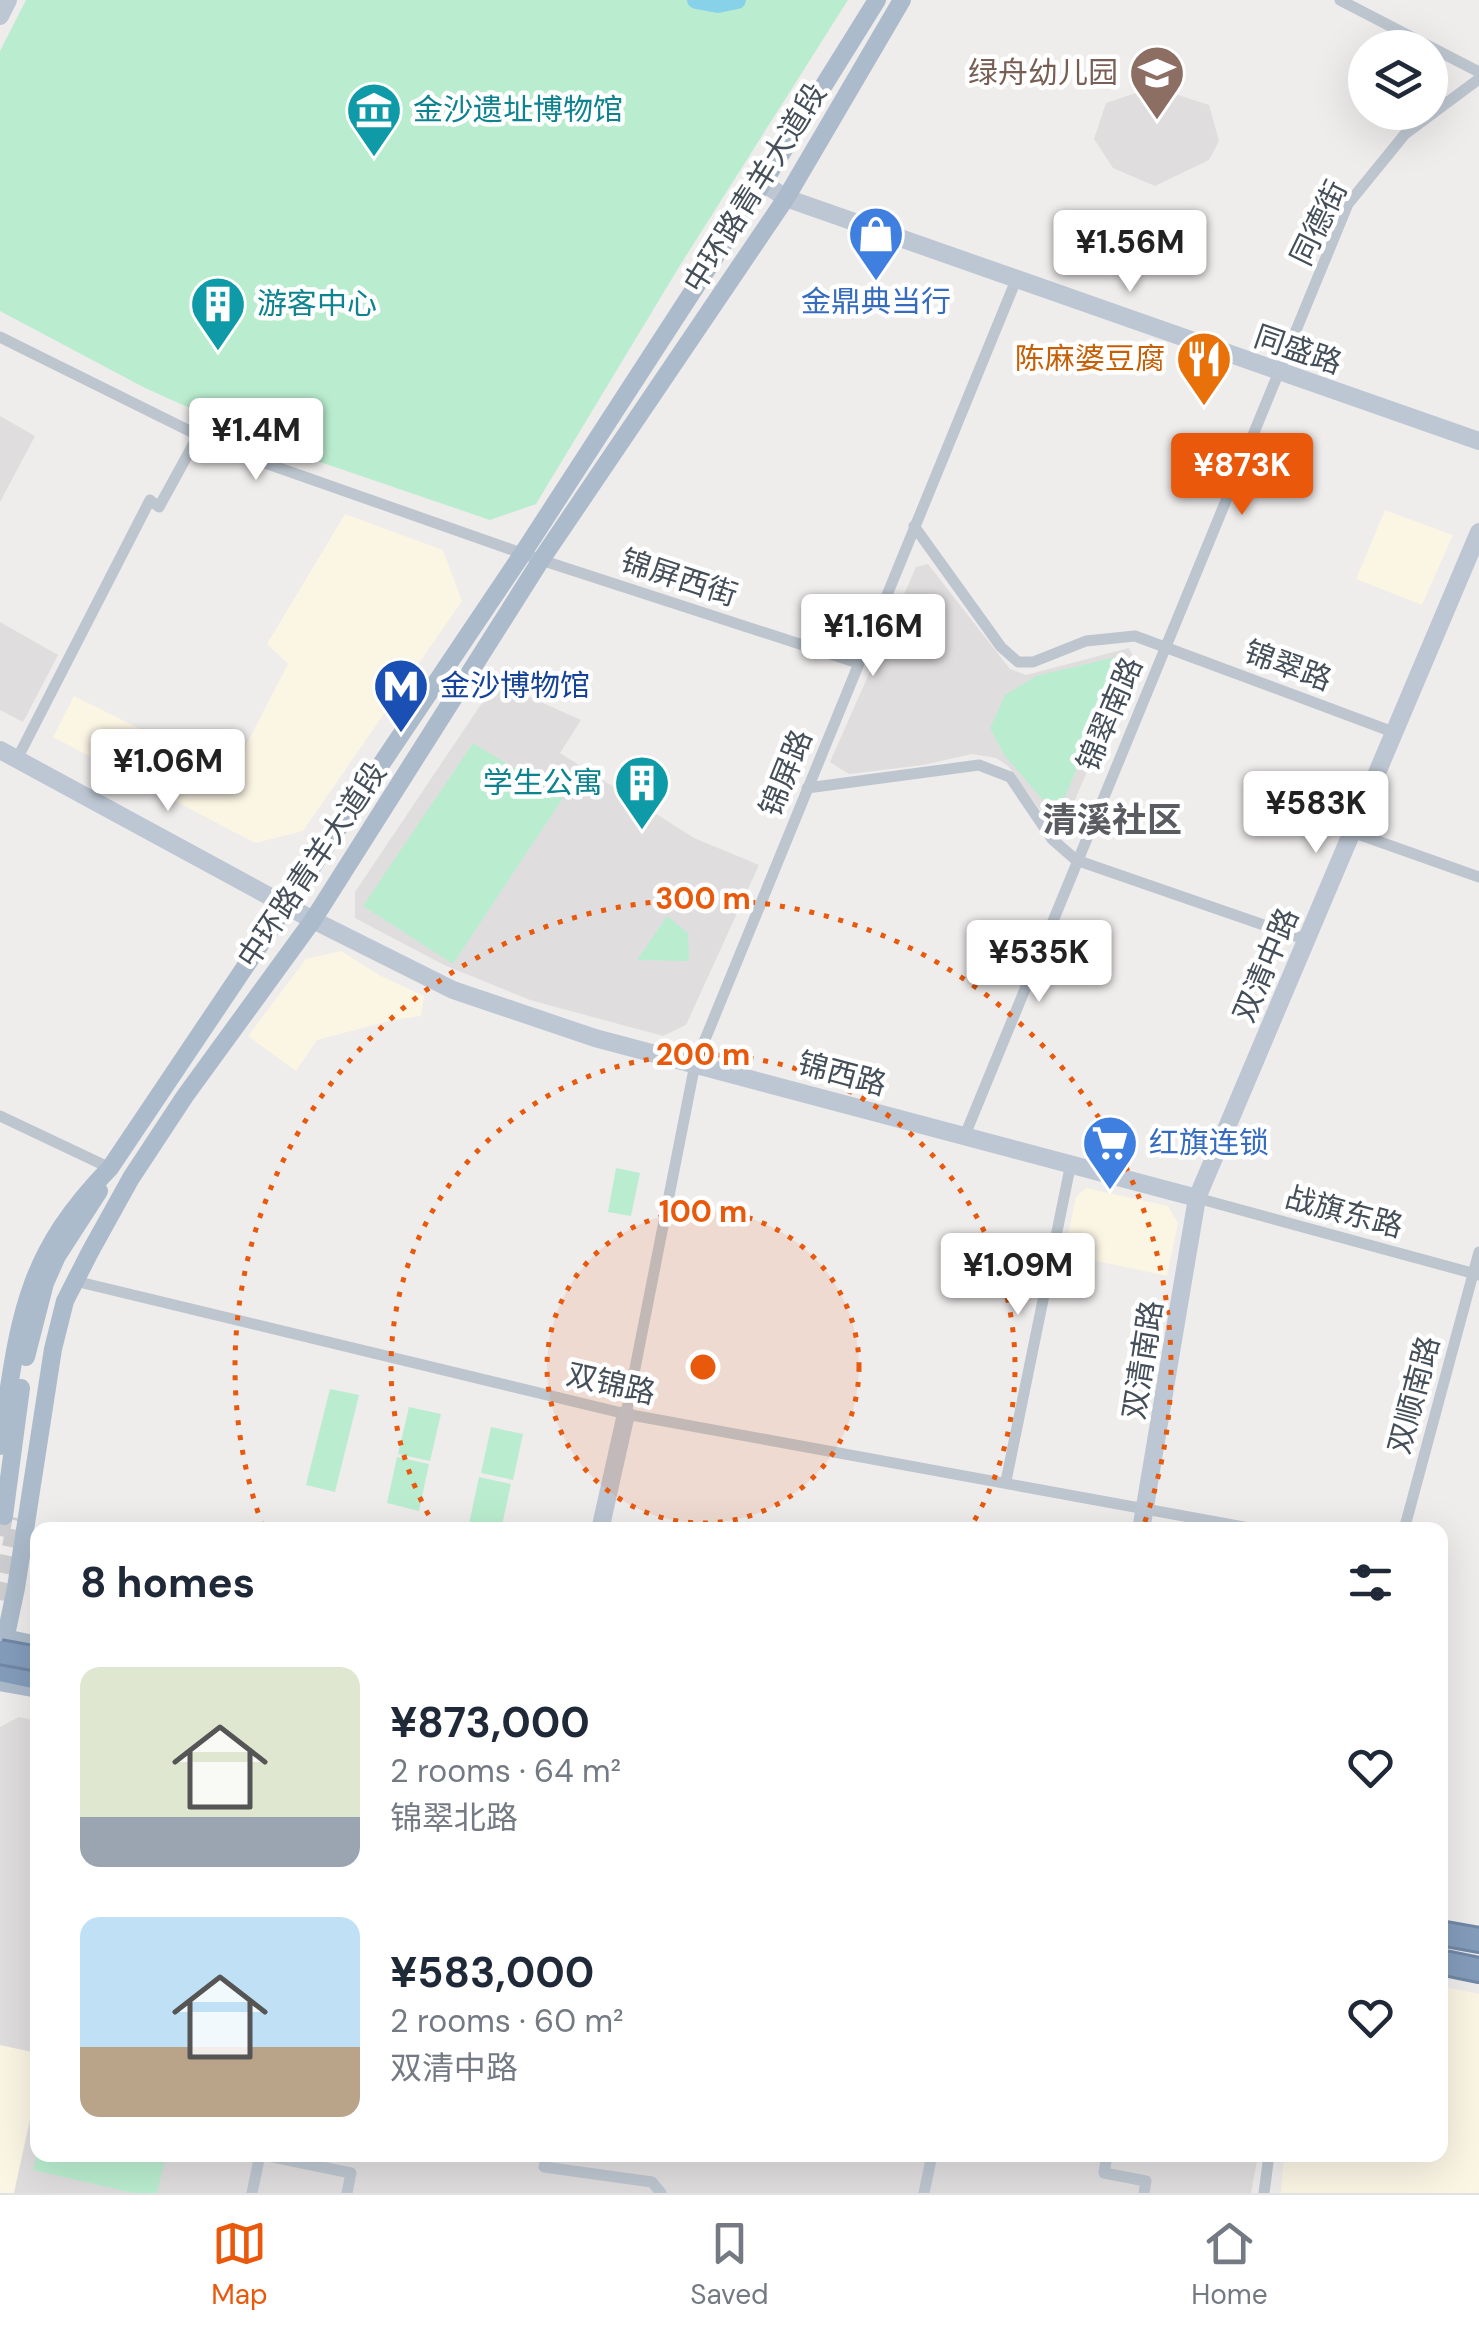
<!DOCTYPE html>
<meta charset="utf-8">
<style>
:root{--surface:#fff;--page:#f6f6f7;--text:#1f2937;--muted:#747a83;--line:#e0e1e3;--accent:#ea580c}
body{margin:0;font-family:"DM Sans","Noto Sans SC",sans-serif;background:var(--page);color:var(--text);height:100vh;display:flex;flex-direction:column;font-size:38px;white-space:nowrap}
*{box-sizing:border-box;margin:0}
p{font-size:32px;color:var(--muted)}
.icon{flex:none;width:55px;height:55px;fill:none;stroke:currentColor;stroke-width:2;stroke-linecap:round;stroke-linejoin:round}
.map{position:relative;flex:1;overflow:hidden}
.sheet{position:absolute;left:30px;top:1522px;width:1418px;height:640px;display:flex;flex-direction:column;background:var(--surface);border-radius:20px;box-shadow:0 10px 40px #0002}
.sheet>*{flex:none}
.fabs{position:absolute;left:1348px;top:30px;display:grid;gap:20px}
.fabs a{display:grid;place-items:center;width:100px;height:100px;border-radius:50%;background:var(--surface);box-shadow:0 10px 40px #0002;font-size:50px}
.price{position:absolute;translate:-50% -85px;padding:0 22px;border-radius:10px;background:#fff;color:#222;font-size:32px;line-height:65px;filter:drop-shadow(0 2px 5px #0008)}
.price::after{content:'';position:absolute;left:50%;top:60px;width:30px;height:22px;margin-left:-15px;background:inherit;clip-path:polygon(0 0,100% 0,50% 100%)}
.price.active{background:var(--accent);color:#fff}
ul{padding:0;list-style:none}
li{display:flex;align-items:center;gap:30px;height:250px;padding:0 50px}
li span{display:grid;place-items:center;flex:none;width:280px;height:200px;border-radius:20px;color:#555}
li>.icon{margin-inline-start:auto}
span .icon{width:120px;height:120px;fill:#fffc;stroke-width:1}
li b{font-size:42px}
h2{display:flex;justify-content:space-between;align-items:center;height:120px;padding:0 50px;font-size:42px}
.tabs{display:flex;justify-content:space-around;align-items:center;height:140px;border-top:2px solid var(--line);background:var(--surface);font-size:28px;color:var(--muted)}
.tabs a{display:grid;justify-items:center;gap:5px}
.tabs .active{color:var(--accent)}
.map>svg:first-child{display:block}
</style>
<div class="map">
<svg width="1479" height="2193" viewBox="0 0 1479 2193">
<rect width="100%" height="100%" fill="#efecec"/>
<g fill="#fbf5e4">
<path d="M 1385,510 L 1453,535 L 1422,605 L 1356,579 Z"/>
<path d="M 345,514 L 443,550 L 462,601 L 303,831 L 255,843 L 53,737 L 74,696 L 231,774 L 288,664 L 267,644 Z"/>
<path d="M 341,951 L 379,975 L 424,996 L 421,1016 L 393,1020 L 317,1040 L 296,1071 L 248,1036 L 306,959 Z"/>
<path d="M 1086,1188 L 1168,1206 L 1178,1223 L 1167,1276 L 1064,1254 L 1076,1197 Z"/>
<path d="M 1440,1986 L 1479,1994 L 1479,2193 L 1281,2193 L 1284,2155 L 1440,2155 Z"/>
<path d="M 0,2045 L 38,2053 L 37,2088 L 14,2193 L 0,2193 Z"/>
</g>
<g fill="#e0ddde">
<path d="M 1154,87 L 1209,105 L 1219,141 L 1209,160 L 1155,186 L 1113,168 L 1094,139 L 1106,103 Z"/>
<path d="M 0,416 L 35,436 L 0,502 Z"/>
<path d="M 928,564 L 1010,669 L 1026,675 L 1129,648 L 1135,660 L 1064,825 L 1052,826 L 1008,766 L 996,758 L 972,754 L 923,765 L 849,774 L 830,762 L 916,567 Z"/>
<path d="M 0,622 L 58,655 L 23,722 L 0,710 Z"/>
<path d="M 496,682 L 581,720 L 560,753 L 694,838 L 759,865 L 686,1025 L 663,1036 L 530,1000 L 444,965 L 355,918 L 355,892 Z"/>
<path d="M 19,1717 L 37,1721 L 37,2053 L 0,2045 L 0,1727 Z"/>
<path d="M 37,2088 L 38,2155 L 1258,2155 L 1251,2193 L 14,2193 Z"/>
</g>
<g fill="#baedcf">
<path d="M 26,0 L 848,0 L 679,267 L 536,504 L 490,520 L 229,431 L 212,418 L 145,388 L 0,311 L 0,51 Z"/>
<path d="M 1124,655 L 1057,816 L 1004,755 L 990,728 L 1005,695 L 1036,676 Z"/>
<path d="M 473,743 L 563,798 L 453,964 L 363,906 Z"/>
<path d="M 667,916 L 688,933 L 689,961 L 637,960 Z"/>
<path d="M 616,1168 L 640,1173 L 631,1216 L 608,1212 Z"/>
<path d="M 330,1389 L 359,1395 L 335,1492 L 306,1485 Z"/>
<path d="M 409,1407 L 441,1414 L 430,1461 L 398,1454 Z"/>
<path d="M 491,1427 L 523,1434 L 513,1480 L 481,1473 Z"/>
<path d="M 397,1457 L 429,1464 L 419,1511 L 387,1503 Z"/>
<path d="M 479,1477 L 511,1484 L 501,1530 L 469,1524 Z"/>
<path d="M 37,2153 L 38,2155 L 166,2155 L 157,2193 L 133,2193 L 33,2170 Z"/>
</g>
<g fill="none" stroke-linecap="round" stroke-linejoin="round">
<path stroke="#88d2e9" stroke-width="18" d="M 696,0 L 718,4 L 737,0"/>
<g stroke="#cdcdcf" stroke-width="18" stroke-dasharray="18 9" stroke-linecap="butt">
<path d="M 0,1536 L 4,1516"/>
<path d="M 0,1600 L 17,1518"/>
</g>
<g stroke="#7088a6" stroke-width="28">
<g id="highway">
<path d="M 0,1670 L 38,1678"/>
<path d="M 1440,1933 L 1479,1940"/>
<path d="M 1440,1962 L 1479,1970"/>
</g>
</g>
<g stroke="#bdc6cf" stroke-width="11">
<path d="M 1340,0 L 1479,72"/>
<path d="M 0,337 L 228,450 L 541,560 L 858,663"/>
<path d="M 914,526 L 1001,647 L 1018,662 L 1033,662 L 1086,641 L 1135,636 L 1393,732"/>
<path d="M 17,759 L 150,500 L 159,507 L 198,436"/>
<path d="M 807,788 L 979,765 L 1010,777 L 1052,839 L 1076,860 L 1307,940"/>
<path d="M 1352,832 L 1479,877"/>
<path d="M 0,1116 L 110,1168"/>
<path d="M 965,1135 L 1348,204 L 1405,134 L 1479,79"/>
<path d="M 1197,1198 L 1479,1275"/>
<path d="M 75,1281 L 626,1414 L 1260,1530"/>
<path d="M 626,1414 L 695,1064 L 1016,280"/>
<path d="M 1006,1481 L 1071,1163"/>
<path d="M 1404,1530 L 1479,1252"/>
<path d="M 263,2155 L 351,2173 L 347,2193"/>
<path d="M 547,2155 L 544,2167 L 652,2182 L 661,2193"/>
<path d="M 1107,2155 L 1104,2173 L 1146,2181 L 1144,2193"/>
<path d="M 252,2193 L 260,2155"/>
<path d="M 924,2193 L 932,2155"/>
<path d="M 1264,2193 L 1269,2155"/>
</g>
<g stroke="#bdc7d3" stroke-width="18">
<path d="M 0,16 L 8,0"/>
<path d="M 763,183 L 786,198 L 1479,441"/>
<path d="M 0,750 L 313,920 L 453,990 L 595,1038 L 1197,1198"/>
<path d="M 600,1530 L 626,1414"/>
<path d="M 1141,1530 L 1197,1198 L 1479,532"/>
</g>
<g stroke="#acbbcb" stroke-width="18">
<path d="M 26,1357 L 45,1283 L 57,1256 L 99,1191"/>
<path d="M 0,1446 C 19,1326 20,1260 110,1168 L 523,553 L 763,183 L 877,0"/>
<path d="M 4,1516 L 21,1388"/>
<path d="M 0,1637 L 38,1645"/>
<path d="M 0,1663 L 16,1588 L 53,1349 L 65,1301 L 90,1252 L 131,1178 L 185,1096 L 313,920 L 541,560 L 786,198 L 902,0"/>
<path d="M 0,1682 L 38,1689"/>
</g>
<use href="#highway" stroke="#849dbb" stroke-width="22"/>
<g stroke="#7088a6" stroke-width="28" stroke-linecap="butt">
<path id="highway-bridge" d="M 0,1652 L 38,1659"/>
</g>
<use href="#highway-bridge" stroke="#849dbb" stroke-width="22"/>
</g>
<circle cx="703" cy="1367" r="156" fill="#e8590c" fill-opacity=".12"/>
<g fill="none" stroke="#e8590c" stroke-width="5" stroke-dasharray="5 10">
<circle cx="703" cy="1367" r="156"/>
<path d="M436 1528A312 312 0 1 1 970 1528"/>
<path d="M263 1527A468 468 0 1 1 1143 1527"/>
</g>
<defs>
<g id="school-pin" transform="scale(2.875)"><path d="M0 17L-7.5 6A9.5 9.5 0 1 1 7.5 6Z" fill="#8d6e63" stroke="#fff"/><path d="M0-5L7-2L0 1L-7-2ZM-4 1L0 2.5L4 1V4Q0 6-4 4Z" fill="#fff"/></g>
<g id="museum-pin" transform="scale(2.875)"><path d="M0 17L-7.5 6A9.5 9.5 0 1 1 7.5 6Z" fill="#0f9aa8" stroke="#fff"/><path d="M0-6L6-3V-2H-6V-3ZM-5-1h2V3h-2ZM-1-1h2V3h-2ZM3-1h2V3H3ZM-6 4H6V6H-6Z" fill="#fff"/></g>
<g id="shop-pin" transform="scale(2.875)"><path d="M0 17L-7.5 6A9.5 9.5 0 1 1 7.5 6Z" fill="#3f7fe0" stroke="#fff"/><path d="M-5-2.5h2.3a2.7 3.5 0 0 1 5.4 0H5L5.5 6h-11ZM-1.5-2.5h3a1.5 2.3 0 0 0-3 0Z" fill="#fff"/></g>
<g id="building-pin" transform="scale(2.875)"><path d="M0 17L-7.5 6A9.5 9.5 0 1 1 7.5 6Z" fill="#0f9aa8" stroke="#fff"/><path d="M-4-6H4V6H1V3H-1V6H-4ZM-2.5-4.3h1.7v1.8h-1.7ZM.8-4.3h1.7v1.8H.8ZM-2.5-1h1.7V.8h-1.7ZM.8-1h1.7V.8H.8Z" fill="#fff"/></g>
<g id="restaurant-pin" transform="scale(2.875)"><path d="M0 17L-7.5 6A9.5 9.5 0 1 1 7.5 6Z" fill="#e8710a" stroke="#fff"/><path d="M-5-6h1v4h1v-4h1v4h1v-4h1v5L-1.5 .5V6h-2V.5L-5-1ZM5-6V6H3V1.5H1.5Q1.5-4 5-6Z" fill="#fff"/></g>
<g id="metro-pin" transform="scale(2.875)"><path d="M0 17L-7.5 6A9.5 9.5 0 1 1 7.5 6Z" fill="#1a4fb4" stroke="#fff"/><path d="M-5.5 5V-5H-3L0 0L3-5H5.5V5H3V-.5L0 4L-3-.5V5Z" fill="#fff"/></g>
<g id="supermarket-pin" transform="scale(2.875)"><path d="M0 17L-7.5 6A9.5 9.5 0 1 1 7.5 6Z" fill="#3f7fe0" stroke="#fff"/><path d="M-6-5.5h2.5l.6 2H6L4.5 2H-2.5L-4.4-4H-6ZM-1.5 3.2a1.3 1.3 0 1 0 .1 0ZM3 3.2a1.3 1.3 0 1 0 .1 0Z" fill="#fff"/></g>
</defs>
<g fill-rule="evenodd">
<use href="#school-pin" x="1157" y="73"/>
<use href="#museum-pin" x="374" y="110"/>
<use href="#shop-pin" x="876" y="234"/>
<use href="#building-pin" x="218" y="304"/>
<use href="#restaurant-pin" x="1204" y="359"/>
<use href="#metro-pin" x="401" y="686"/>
<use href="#building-pin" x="642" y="783"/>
<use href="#supermarket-pin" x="1110" y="1143"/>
</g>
<g text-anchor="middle" stroke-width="9" stroke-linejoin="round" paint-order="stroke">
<g font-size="30" fill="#785e54" stroke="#fff" text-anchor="end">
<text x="1118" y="83">绿舟幼儿园</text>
</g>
<g font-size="30" fill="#0d838f" stroke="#fff" text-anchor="start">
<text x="413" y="120">金沙遗址博物馆</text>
<text x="257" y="314">游客中心</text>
<text x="603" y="793" text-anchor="end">学生公寓</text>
</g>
<g font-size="30" fill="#454f59" stroke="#fff">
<text transform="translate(755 188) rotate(-58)" y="10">中环路青羊大道段</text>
<text transform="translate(1319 223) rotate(-64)" y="10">同德街</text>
<text transform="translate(1298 350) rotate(19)" y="10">同盛路</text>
<text transform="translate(679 578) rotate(18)" y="10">锦屏西街</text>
<text transform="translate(1288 666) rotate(20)" y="10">锦翠路</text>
<text transform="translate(1110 714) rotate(-67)" y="10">锦翠南路</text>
<text transform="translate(786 773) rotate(-68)" y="10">锦屏路</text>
<text transform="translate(312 865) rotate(-56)" y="10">中环路青羊大道段</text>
<text transform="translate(1266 965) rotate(-67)" y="10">双清中路</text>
<text transform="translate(842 1074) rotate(15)" y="10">锦西路</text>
<text transform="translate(1344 1212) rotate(15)" y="10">战旗东路</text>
<text transform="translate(1143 1360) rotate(-81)" y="10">双清南路</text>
<text transform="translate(611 1384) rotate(13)" y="10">双锦路</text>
<text transform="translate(1414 1395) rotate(-75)" y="10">双顺南路</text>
</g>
<g font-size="30" fill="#366cbe" stroke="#fff">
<text x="876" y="312">金鼎典当行</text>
<text x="1149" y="1153" text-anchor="start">红旗连锁</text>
</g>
<g font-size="30" fill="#c56008" stroke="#fff" text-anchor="end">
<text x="1165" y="369">陈麻婆豆腐</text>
</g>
<g font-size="30" fill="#164399" stroke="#fff" text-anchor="start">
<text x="440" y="696">金沙博物馆</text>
</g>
<g font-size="35" font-weight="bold" fill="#595c61" stroke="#fff">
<text x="1112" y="832">清溪社区</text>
</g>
</g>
<circle cx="703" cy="1367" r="15" fill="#e8590c" stroke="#fff" stroke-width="5"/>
<g font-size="30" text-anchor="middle" font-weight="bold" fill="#e8590c" stroke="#fff" stroke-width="9" stroke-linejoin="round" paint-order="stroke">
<text x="703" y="909">300 m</text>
<text x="703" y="1065">200 m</text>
<text x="703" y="1222">100 m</text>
</g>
</svg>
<div class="fabs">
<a><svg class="icon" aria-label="layers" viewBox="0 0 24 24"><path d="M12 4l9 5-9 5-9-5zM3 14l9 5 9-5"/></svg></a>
</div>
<b class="price" style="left:1130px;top:295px">¥1.56M</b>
<b class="price" style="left:256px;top:483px">¥1.4M</b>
<b class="price active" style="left:1242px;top:518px">¥873K</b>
<b class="price" style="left:873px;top:679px">¥1.16M</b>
<b class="price" style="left:168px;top:814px">¥1.06M</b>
<b class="price" style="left:1316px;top:856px">¥583K</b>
<b class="price" style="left:1039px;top:1005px">¥535K</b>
<b class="price" style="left:1018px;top:1318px">¥1.09M</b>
<section class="sheet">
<h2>8 homes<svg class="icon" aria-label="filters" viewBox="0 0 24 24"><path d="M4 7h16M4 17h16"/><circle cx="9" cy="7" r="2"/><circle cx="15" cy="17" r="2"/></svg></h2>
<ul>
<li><span style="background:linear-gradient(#dfe7d0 75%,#9aa5b1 0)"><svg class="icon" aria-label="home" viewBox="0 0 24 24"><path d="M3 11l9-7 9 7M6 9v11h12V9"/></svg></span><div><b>¥873,000</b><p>2 rooms · 64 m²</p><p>锦翠北路</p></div><svg class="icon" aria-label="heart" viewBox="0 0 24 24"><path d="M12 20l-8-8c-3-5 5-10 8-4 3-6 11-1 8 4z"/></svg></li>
<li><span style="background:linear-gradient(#bfe0f5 65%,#b9a48a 0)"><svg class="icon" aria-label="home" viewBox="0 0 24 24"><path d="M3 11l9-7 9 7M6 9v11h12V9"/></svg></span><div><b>¥583,000</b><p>2 rooms · 60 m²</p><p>双清中路</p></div><svg class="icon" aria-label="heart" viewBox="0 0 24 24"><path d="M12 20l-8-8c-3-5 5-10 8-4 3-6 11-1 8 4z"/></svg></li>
</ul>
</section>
</div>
<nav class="tabs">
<a class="active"><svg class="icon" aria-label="map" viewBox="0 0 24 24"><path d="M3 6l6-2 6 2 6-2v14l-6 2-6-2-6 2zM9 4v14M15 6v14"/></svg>Map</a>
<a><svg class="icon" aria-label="saved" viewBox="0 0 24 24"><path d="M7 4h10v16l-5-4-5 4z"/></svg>Saved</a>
<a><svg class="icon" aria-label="home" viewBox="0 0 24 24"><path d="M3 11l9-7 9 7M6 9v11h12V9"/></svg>Home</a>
</nav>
